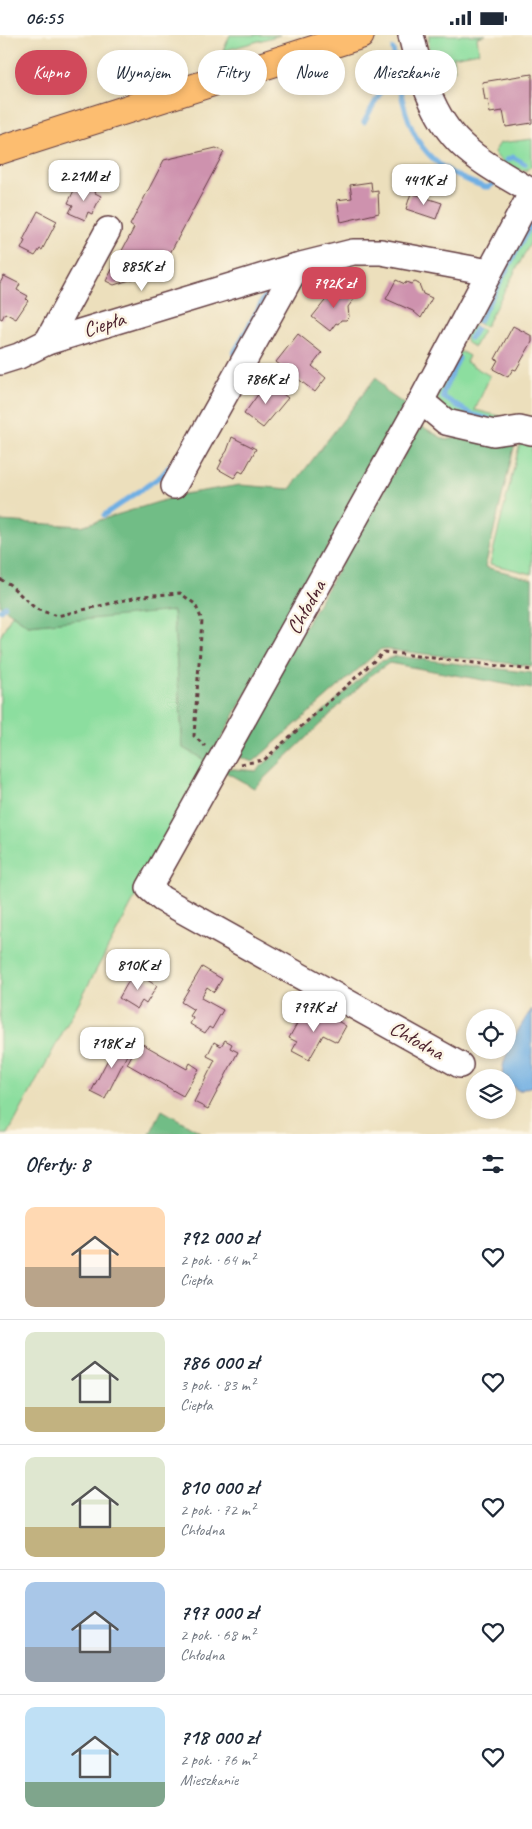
<!DOCTYPE html>
<html lang="pl">
<meta charset="utf-8">
<style>
:root{--surface:#fff;--page:#f2f2f3;--text:#1f2937;--muted:#747a83;--line:#e0e1e3;--accent:#d1495b}
body{margin:0;font-family:Caveat,sans-serif;background:var(--page);color:var(--text);height:100vh;display:flex;flex-direction:column;font-size:19px;white-space:nowrap}
*{box-sizing:border-box;margin:0}
p{font-size:16px;color:var(--muted)}
.icon{flex:none;width:28px;height:28px;fill:none;stroke:currentColor;stroke-width:2;stroke-linecap:round;stroke-linejoin:round}
.map{position:relative;height:1099px;overflow:hidden}
.sheet{display:flex;flex-direction:column;background:var(--surface);flex:1}
.sheet>*{flex:none}
.hud{position:absolute;left:15px;top:15px;width:502px;height:45px;display:flex;gap:10px}
.buttons{position:absolute;left:466px;top:974px;display:grid;gap:10px}
.buttons a{display:grid;place-items:center;width:50px;height:50px;border-radius:50%;background:var(--surface);box-shadow:0 2px 8px #0003;font-size:25px}
.price{position:absolute;translate:-50% -42px;padding:0 11px;border-radius:10px;background:#fff;color:#222;font-size:16px;line-height:32px;filter:drop-shadow(0 1px 2px #0008)}
.price::after{content:'';position:absolute;left:50%;top:30px;width:15px;height:11px;margin-left:-8px;background:inherit;clip-path:polygon(0 0,100% 0,50% 100%)}
.price.active{background:var(--accent);color:#fff}
ul{padding:0;list-style:none}
li{display:flex;align-items:center;gap:15px;height:125px;padding:0 25px}
li+li{border-top:1px solid var(--line)}
li span{display:grid;place-items:center;flex:none;width:140px;height:100px;border-radius:10px;color:#555}
li>.icon{margin-inline-start:auto}
span .icon{width:60px;height:60px;fill:#fffc;stroke-width:1}
li b{font-size:21px}
h2{display:flex;justify-content:space-between;align-items:center;height:60px;padding:0 25px;font-size:21px}
.tag{padding:0 18px;border-radius:22px;background:var(--surface);box-shadow:0 2px 8px #0003;font-size:18px;line-height:45px}
.tag.active{background:var(--accent);color:#fff}
.status{display:flex;justify-content:space-between;align-items:center;height:35px;padding:0 25px;background:var(--surface);direction:ltr}
.status svg{height:14px;fill:currentColor}
.map>svg:first-child{display:block}
</style>
<div class="status"><b>06:55</b><svg viewBox="0 0 49 12"><path d="M0 12V9h3v3zM5 12V6h3v6zM10 12V3h3v9zM15 12V0h3v12zM26 1h20v11H26zM47 4h2v5h-2z"/></svg></div>
<div class="map">
<svg width="532" height="1099" viewBox="0 0 532 1099">
<rect width="100%" height="100%" fill="#fcf5e5"/>
<filter id="ink" filterUnits="userSpaceOnUse"><feTurbulence type="fractalNoise" baseFrequency=".02" numOctaves="2"/><feDisplacementMap in="SourceGraphic" scale="10" xChannelSelector="R" yChannelSelector="G"/><feConvolveMatrix kernelMatrix="1 2 1 2 8 2 1 2 1" color-interpolation-filters="sRGB"/></filter>
<filter id="wash" filterUnits="userSpaceOnUse"><feTurbulence type="fractalNoise" baseFrequency=".0096" numOctaves="4" result="noise"/><feDisplacementMap in="SourceGraphic" scale="20" xChannelSelector="R" yChannelSelector="G"/><feGaussianBlur stdDeviation="1.12" result="paint"/><feColorMatrix in="noise" values="0 0 0 0 0 0 0 0 0 0 0 0 0 0 0 0 0 1.4 0 .05"/><feComposite in="paint" operator="in"/></filter>
<g filter="url(#wash)">
<rect width="100%" height="100%" fill="#ecdfbc"/>
<g fill="#8cde9f" stroke="#6b7e65">
<path d="M 230,0 L 280,0 L 223,16 Z"/>
<path d="M 429,0 L 486,0 L 477,2 L 479,17 L 453,22 L 455,35 C 444,40 437,35 428,27 Z"/>
<path d="M 532,104 L 532,130 L 527,135 C 515,137 500,128 494,117 L 500,108 Z"/>
<path d="M 532,175 L 532,205 L 485,292 L 472,285 Z"/>
<path d="M 471,289 L 483,296 L 474,312 L 467,308 L 465,300 Z"/>
<path d="M 462,317 L 469,321 L 466,327 L 490,341 L 475,375 L 516,385 L 511,390 L 445,376 L 435,361 L 453,319 Z"/>
<path d="M 520,408 L 532,411 L 532,539 L 490,529 Z"/>
<path d="M 173,575 L 183,713 L 208,727 L 8,1099 L 0,1099 L 0,602 L 12,579 L 28,590 Z"/>
</g>
<g fill="#71bd86" stroke="#5e6e58">
<path d="M 376,342 L 388,358 L 407,371 L 208,727 L 183,713 L 173,576 L 28,590 L 0,570 L 0,486 L 81,491 L 184,459 L 240,450 L 290,454 Z"/>
<path d="M 421,391 L 446,405 L 457,402 L 516,404 L 485,532 L 532,544 L 532,631 L 381,614 L 253,727 L 231,719 Z"/>
<path d="M 396,621 L 532,638 L 532,654 L 389,628 L 370,641 L 254,753 L 222,735 L 223,733 L 256,736 L 379,627 Z"/>
<path d="M 162,1075 L 200,1097 L 199,1099 L 150,1099 Z"/>
</g>
<path fill="#6fafe3" stroke="#5c6787" d="M 532,974 L 532,1051 L 519,1056 L 508,1048 L 508,1042 L 503,1042 C 498,1028 522,987 532,974 Z"/>
<g fill="none" stroke-linecap="round" stroke-linejoin="round">
<g stroke="#6fafe3" stroke-width="5">
<path d="M 393,14 C 405,83 409,128 485,152 L 489,152 L 493,149"/>
<path d="M 364,87 L 385,49 L 397,38"/>
<path d="M 507,125 L 513,122 L 525,129"/>
<path d="M 479,286 L 532,188"/>
<path d="M 470,303 L 476,294"/>
<path d="M 234,318 L 265,261"/>
<path d="M 459,323 L 443,358 L 443,362 L 471,379 L 489,384"/>
<path d="M 104,480 L 161,441 L 176,424"/>
<path d="M 0,575 L 5,571"/>
</g>
</g>
<g id="blocks">
<g fill="#ce92ae">
<path d="M 532,39 L 532,88 L 506,92 L 503,76 L 490,78 L 488,65 L 485,65 L 482,47 Z"/>
<path d="M 216,113 L 224,117 L 161,235 L 114,250 L 106,246 L 134,193 L 130,190 L 164,125 Z"/>
<path d="M 371,147 L 372,157 L 378,156 L 379,178 L 341,187 L 337,165 L 352,163 L 350,150 Z"/>
<path d="M 77,149 L 86,154 L 88,151 L 96,155 L 95,158 L 101,161 L 92,179 L 88,177 L 85,185 L 69,178 L 73,170 L 68,168 Z"/>
<path d="M 411,158 L 442,168 L 436,184 L 406,174 Z"/>
<path d="M 38,176 L 57,186 L 42,215 L 40,214 L 35,221 L 21,214 L 25,206 L 23,205 Z"/>
<path d="M 4,241 L 20,249 L 17,255 L 28,261 L 26,264 L 28,266 L 16,284 L 5,278 L 2,284 L 0,283 L 0,248 Z"/>
<path d="M 396,245 L 405,249 L 406,247 L 411,249 L 415,247 L 419,249 L 423,259 L 432,263 L 421,283 L 413,276 L 386,264 Z"/>
<path d="M 337,251 L 354,264 L 348,272 L 349,282 L 346,285 L 341,285 L 338,289 L 336,288 L 330,296 L 312,282 Z"/>
<path d="M 513,291 L 532,301 L 532,307 L 516,335 L 513,334 L 508,342 L 493,334 L 498,325 L 495,324 Z"/>
<path d="M 298,299 L 322,318 L 312,331 L 326,343 L 315,357 L 276,327 Z"/>
<path d="M 267,347 L 288,363 L 263,393 L 244,379 Z"/>
<path d="M 232,402 L 256,414 L 243,438 L 239,436 L 234,443 L 218,434 L 222,426 L 220,426 L 227,416 Z"/>
<path d="M 202,932 L 222,944 L 214,957 L 207,952 L 201,963 L 223,975 L 212,994 L 209,992 L 205,998 L 190,989 L 193,983 L 190,981 L 194,975 L 181,967 Z"/>
<path d="M 134,937 L 157,951 L 146,969 L 142,966 L 137,974 L 119,963 Z"/>
<path d="M 305,974 L 328,986 L 331,982 L 346,991 L 337,1007 L 323,1000 L 309,1025 L 292,1016 L 297,1007 L 289,1003 Z"/>
<path d="M 119,1003 L 132,1010 L 105,1064 L 91,1057 Z"/>
<path d="M 225,1005 L 232,1009 L 230,1013 L 238,1017 L 208,1074 L 194,1067 L 215,1025 L 207,1021 L 214,1007 L 221,1011 Z"/>
<path d="M 139,1007 L 187,1034 L 190,1028 L 199,1034 L 183,1061 L 127,1029 Z"/>
</g>
</g>
</g>
<g filter="url(#ink)">
<use href="#blocks" fill-opacity="0" stroke="#623c41" stroke-width="1"/>
<g fill="none" stroke-linecap="round" stroke-linejoin="round">
<g stroke="#623c41" stroke-width="28">
<g id="minor">
<path d="M 411,0 C 420,38 432,82 462,110 C 482,129 508,142 532,157 L 421,366 L 149,853 L 162,864 L 460,1030"/>
<path d="M 47,307 L 108,195"/>
<path d="M 0,327 L 19,321 L 47,307 L 297,231"/>
<path d="M 421,366 L 446,387 L 494,398 L 519,394 L 532,397"/>
<path d="M 174,451 L 297,231 L 353,217 L 381,217 L 489,237"/>
</g>
</g>
<g stroke="#623c41" stroke-width="30">
<path id="major" d="M 0,115 L 360,0"/>
</g>
<g stroke="#623c41" stroke-width="3" stroke-dasharray="4 4" stroke-linecap="butt">
<path d="M 0,544 L 9,549 L 36,574 L 57,581 L 142,561 L 180,558 L 195,569 L 202,585 L 194,701 L 205,711"/>
<path d="M 241,729 L 264,725 L 384,617 L 532,635"/>
</g>
<use href="#minor" stroke="#fff" stroke-width="25"/>
<use href="#major" stroke="#fcbd6f" stroke-width="28"/>
</g>
</g>
<g text-anchor="middle" stroke-width="5" stroke-linejoin="round" paint-order="stroke">
<g font-size="21" fill="#4a1f2b" stroke="#fcf5e5">
<text transform="translate(104 289) rotate(-17)" y="7">Ciepła</text>
<text transform="translate(306 572) rotate(-61)" y="7">Chłodna</text>
<text transform="translate(417 1005) rotate(29)" y="7">Chłodna</text>
</g>
</g>
</svg>
<div class="buttons">
<a><svg class="icon" aria-label="locate" viewBox="0 0 24 24"><circle cx="12" cy="12" r="6"/><path d="M12 2v4M12 18v4M2 12h4M18 12h4"/></svg></a>
<a><svg class="icon" aria-label="layers" viewBox="0 0 24 24"><path d="M12 4l9 5-9 5-9-5zM3 14l9 5 9-5"/></svg></a>
</div>
<b class="price" style="left:84px;top:167px">2.21M zł</b>
<b class="price" style="left:424px;top:171px">441K zł</b>
<b class="price" style="left:142px;top:257px">885K zł</b>
<b class="price active" style="left:334px;top:274px">792K zł</b>
<b class="price" style="left:266px;top:370px">786K zł</b>
<b class="price" style="left:138px;top:956px">810K zł</b>
<b class="price" style="left:314px;top:998px">797K zł</b>
<b class="price" style="left:112px;top:1034px">718K zł</b>
<div class="hud">
<a class="tag active">Kupno</a>
<a class="tag">Wynajem</a>
<a class="tag">Filtry</a>
<a class="tag">Nowe</a>
<a class="tag">Mieszkanie</a>
</div>
</div>
<section class="sheet">
<h2>Oferty: 8<svg class="icon" aria-label="filters" viewBox="0 0 24 24"><path d="M4 7h16M4 17h16"/><circle cx="9" cy="7" r="2"/><circle cx="15" cy="17" r="2"/></svg></h2>
<ul>
<li><span style="background:linear-gradient(#ffd9b3 60%,#b9a48a 0)"><svg class="icon" aria-label="home" viewBox="0 0 24 24"><path d="M3 11l9-7 9 7M6 9v11h12V9"/></svg></span><div><b>792 000 zł</b><p>2 pok. · 64 m²</p><p>Ciepła</p></div><svg class="icon" aria-label="heart" viewBox="0 0 24 24"><path d="M12 20l-8-8c-3-5 5-10 8-4 3-6 11-1 8 4z"/></svg></li>
<li><span style="background:linear-gradient(#dfe7d0 75%,#c2b280 0)"><svg class="icon" aria-label="home" viewBox="0 0 24 24"><path d="M3 11l9-7 9 7M6 9v11h12V9"/></svg></span><div><b>786 000 zł</b><p>3 pok. · 83 m²</p><p>Ciepła</p></div><svg class="icon" aria-label="heart" viewBox="0 0 24 24"><path d="M12 20l-8-8c-3-5 5-10 8-4 3-6 11-1 8 4z"/></svg></li>
<li><span style="background:linear-gradient(#dfe7d0 70%,#c2b280 0)"><svg class="icon" aria-label="home" viewBox="0 0 24 24"><path d="M3 11l9-7 9 7M6 9v11h12V9"/></svg></span><div><b>810 000 zł</b><p>2 pok. · 72 m²</p><p>Chłodna</p></div><svg class="icon" aria-label="heart" viewBox="0 0 24 24"><path d="M12 20l-8-8c-3-5 5-10 8-4 3-6 11-1 8 4z"/></svg></li>
<li><span style="background:linear-gradient(#a9c7e8 65%,#9aa5b1 0)"><svg class="icon" aria-label="home" viewBox="0 0 24 24"><path d="M3 11l9-7 9 7M6 9v11h12V9"/></svg></span><div><b>797 000 zł</b><p>2 pok. · 68 m²</p><p>Chłodna</p></div><svg class="icon" aria-label="heart" viewBox="0 0 24 24"><path d="M12 20l-8-8c-3-5 5-10 8-4 3-6 11-1 8 4z"/></svg></li>
<li><span style="background:linear-gradient(#bfe0f5 75%,#7fa58c 0)"><svg class="icon" aria-label="home" viewBox="0 0 24 24"><path d="M3 11l9-7 9 7M6 9v11h12V9"/></svg></span><div><b>718 000 zł</b><p>2 pok. · 76 m²</p><p>Mieszkanie</p></div><svg class="icon" aria-label="heart" viewBox="0 0 24 24"><path d="M12 20l-8-8c-3-5 5-10 8-4 3-6 11-1 8 4z"/></svg></li>
</ul>
</section>
